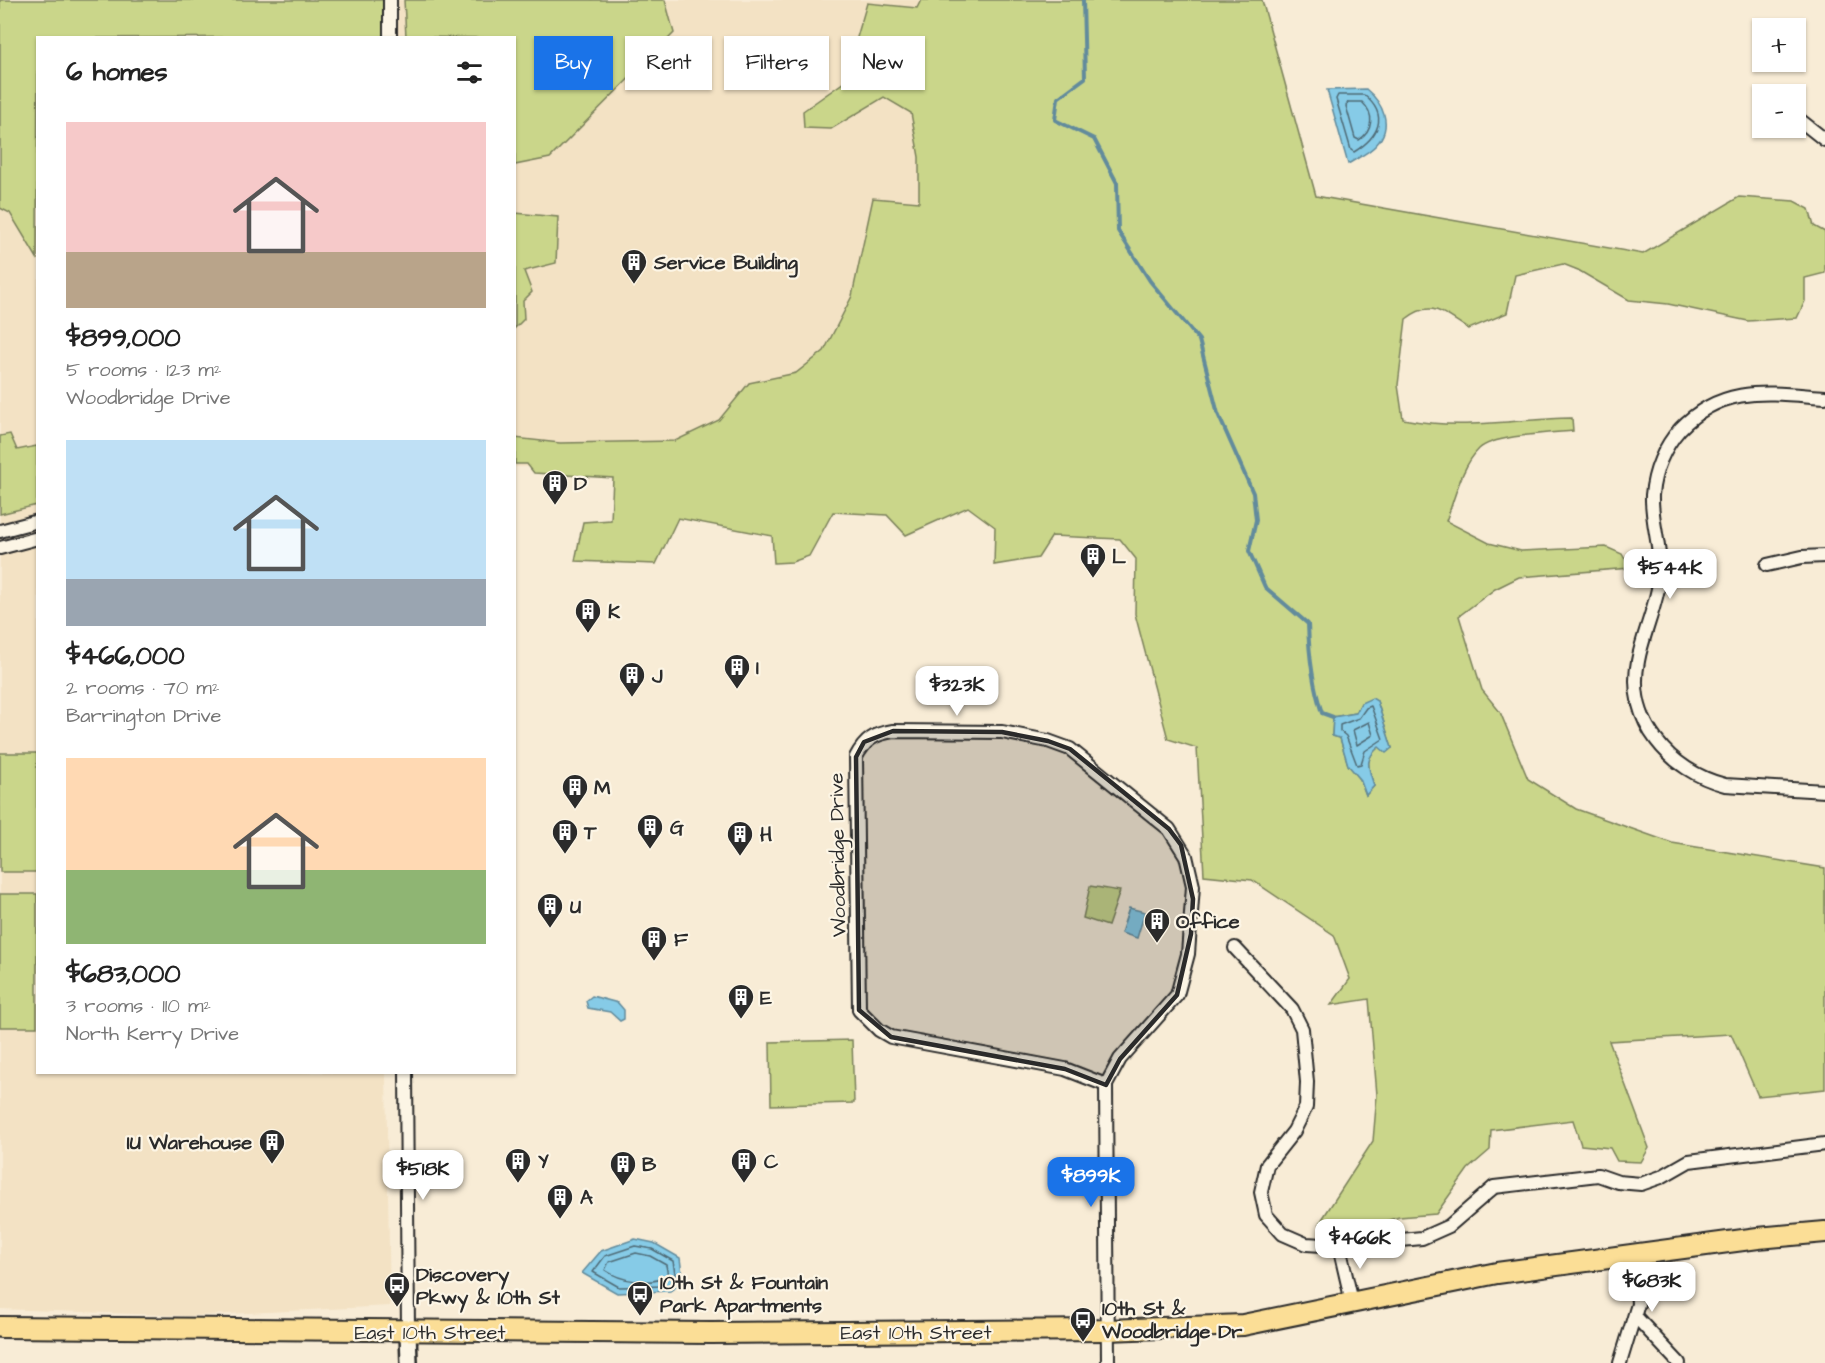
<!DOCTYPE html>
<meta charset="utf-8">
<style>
:root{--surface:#fff;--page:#f6f6f6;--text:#222;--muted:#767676;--accent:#1a73e8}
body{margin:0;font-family:"Architects Daughter",sans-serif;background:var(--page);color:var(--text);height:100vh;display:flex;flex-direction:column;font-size:22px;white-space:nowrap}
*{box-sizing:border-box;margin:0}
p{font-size:20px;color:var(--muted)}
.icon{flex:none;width:33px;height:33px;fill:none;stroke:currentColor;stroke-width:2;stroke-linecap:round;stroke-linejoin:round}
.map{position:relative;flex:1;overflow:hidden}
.drawer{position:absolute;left:36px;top:36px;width:480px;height:1038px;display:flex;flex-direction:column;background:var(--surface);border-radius:0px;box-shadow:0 2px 4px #0004}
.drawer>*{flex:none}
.top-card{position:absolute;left:534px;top:36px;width:570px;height:54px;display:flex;gap:12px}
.controls{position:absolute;left:1752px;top:18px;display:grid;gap:12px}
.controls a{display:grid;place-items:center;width:54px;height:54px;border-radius:0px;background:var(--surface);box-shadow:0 2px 4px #0004;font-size:30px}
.price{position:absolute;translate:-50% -51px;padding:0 14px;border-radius:12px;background:#fff;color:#222;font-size:20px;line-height:39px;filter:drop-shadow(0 2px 3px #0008)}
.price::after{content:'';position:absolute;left:50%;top:36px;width:18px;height:14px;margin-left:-9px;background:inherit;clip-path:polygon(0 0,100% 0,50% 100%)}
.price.active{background:var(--accent);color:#fff}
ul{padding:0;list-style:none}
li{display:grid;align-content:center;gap:12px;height:318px;padding:0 30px}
li span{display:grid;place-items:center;height:186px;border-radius:0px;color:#555}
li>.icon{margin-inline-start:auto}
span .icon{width:108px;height:108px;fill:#fffc;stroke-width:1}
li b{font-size:26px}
h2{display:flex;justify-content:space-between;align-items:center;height:72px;padding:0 30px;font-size:26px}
.pill{padding:0 21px;border-radius:0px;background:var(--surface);box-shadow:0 2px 4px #0004;font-size:21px;line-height:54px}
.pill.active{background:var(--accent);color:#fff}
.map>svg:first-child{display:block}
</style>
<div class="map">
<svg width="1825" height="1363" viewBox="0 0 1825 1363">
<rect width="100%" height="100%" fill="#f8ecd6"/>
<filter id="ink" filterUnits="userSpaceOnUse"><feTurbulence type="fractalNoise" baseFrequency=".0167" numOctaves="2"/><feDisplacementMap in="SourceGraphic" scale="12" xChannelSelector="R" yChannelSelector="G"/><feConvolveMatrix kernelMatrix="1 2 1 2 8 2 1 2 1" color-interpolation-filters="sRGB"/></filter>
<g filter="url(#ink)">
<path fill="#f3e2c4" d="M 0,0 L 1139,0 L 1268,469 L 515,467 L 514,38 L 38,38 L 38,1072 L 386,1073 L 390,1306 L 189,1316 L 0,1309 Z"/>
<g fill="#cad68a" stroke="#7a805a" stroke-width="1.5" fill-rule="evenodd">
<path d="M 0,0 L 387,0 L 386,37 L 38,38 L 37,258 L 10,213 L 0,208 Z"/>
<path d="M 404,0 L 665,0 L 674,33 L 550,158 L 515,165 L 514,38 L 406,37 Z"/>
<path d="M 921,0 L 1262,0 L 1316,196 L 1643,254 L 1739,197 L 1794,201 L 1809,209 L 1814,226 L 1825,232 L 1825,273 L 1805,278 L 1805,301 L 1797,318 L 1748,321 L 1668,304 L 1629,300 L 1578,270 L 1563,264 L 1515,275 L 1507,313 L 1469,329 C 1444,314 1432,298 1406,319 L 1398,385 L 1403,419 C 1463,431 1512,419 1572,418 L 1573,431 C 1552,433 1493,435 1479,449 C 1461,467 1455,498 1446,521 L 1489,543 L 1521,551 L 1606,547 L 1622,554 L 1630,568 L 1519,577 L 1495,589 L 1459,616 L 1482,690 L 1500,712 L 1528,779 L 1576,809 L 1672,843 L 1825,868 L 1825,1089 L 1758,1096 L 1731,1034 L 1609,1041 L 1649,1148 L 1641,1162 L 1617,1161 L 1610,1148 L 1581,1145 L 1573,1120 L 1491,1130 L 1490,1150 L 1468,1169 L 1436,1214 L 1399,1217 L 1360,1229 L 1319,1224 L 1373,1141 L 1377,1095 L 1369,999 L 1331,1005 L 1350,979 L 1334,935 L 1252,880 L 1204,875 L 1197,748 L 1168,739 L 1135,614 L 1136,559 L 1120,539 L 1052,536 L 1038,558 L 994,565 L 995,527 L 968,507 L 906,535 L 887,515 L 833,512 L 809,556 L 792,562 L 774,563 L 772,536 L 678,518 L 656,564 L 575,561 L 583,522 L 611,520 L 613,478 L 534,473 L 527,464 L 515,464 L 515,438 L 560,443 L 675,441 L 719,420 L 749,383 L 796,373 L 824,351 L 852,296 L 873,198 L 919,202 L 919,157 L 911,113 L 884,97 L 831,129 L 804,128 L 803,111 L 844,82 L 867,3 L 917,8 ZM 1377,701 L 1392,748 L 1379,747 C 1363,760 1369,768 1374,786 L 1366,795 L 1360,779 L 1348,765 L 1340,738 L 1332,736 L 1333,717 L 1356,713 L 1361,703 Z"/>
<path d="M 515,213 L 558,217 L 556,263 L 524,271 L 532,292 L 523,301 L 524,319 L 515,328 Z"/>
<path d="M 10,434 L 17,450 L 37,446 L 37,505 L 0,514 L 0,436 Z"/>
<rect x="0" y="753" width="37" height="119"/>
<path d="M 1090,886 L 1120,891 L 1108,926 L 1083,918 Z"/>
<rect x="0" y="894" width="37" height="133"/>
<path d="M 852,1040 L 854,1103 L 771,1105 L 770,1042 Z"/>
</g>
<g fill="#86cbe7" stroke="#628b9c" stroke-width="1.5">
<path d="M 1366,89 C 1383,103 1394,126 1376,145 C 1369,153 1357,158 1348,164 L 1327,90 Z"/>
<path d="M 1372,698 L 1377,701 L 1392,748 L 1386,753 L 1379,747 C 1363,760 1369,768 1374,786 L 1366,795 L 1360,779 L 1348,765 L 1340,738 L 1332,736 L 1333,717 L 1356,713 L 1361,703 Z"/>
<path d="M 1129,908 L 1145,912 L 1137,938 L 1121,933 Z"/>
<path d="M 592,996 L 618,1003 L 624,1010 L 624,1019 L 620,1021 L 610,1012 L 588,1008 L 586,1001 Z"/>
<path d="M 635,1239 L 654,1243 L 680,1258 L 683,1282 L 670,1291 L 617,1293 L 582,1273 L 601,1251 Z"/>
</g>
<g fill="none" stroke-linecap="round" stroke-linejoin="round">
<g stroke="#4f6b76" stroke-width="1.5">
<path d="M 1338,95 L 1364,95 C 1390,116 1378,137 1354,152 L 1351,150 L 1336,99 Z"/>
<path d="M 1348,102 L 1362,102 C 1375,114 1373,131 1359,140 L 1355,138 L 1346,106 Z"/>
<path d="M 1371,706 L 1383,739 L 1365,751 L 1361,764 L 1357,765 L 1346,736 L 1340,731 L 1340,725 L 1359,718 L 1366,708 Z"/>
<path d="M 1369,722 L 1373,735 L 1357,745 L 1353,730 Z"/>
<path d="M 635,1246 L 652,1249 L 673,1261 L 676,1280 L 667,1286 L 619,1287 L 593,1272 L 605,1256 Z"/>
<path d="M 636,1253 L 650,1256 L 666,1265 L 668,1276 C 650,1286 620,1281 605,1270 L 609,1262 Z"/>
</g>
<path stroke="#628b9c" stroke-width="4" d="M 1083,0 L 1085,78 L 1058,98 L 1055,120 L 1094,139 L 1117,183 L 1118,231 L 1150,281 L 1199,340 L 1218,414 L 1253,493 L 1256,520 L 1249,551 L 1265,587 L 1308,624 C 1309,655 1312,683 1322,713 L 1333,717"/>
<g stroke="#2b2b2b" stroke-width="16">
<g id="minor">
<path d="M 390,38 L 390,0"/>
<path d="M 1796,117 L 1825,140"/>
<path d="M 1825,397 C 1769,393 1723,384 1680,429 C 1664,447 1654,471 1652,495 C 1651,523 1662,549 1660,577 C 1657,605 1643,633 1638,661 C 1626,721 1670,771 1725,785 L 1825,791"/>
<path d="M 0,531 L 38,521"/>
<path d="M 0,548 L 38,538"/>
<path d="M 1767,565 L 1802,557 L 1825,556"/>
<path d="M 893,731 L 1002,732 L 1048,741 L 1070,749 L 1169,829 L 1186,856 L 1193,886 L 1188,954 L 1177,995 L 1120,1059 L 1106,1085 L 1065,1069 L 891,1037 L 879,1030 L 859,1010 L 856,757 C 865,740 874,734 893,731 Z"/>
<path d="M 1235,948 L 1292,1009 L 1302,1029 L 1307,1082 L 1306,1107 L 1294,1131 L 1267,1165 L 1261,1192 L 1266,1215 L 1283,1234 L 1306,1244 L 1339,1246 L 1422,1238 L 1449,1226 L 1494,1187 L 1598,1175 L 1618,1182 L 1641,1184 L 1661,1177 L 1689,1161 L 1825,1144"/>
<path d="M 406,1072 L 408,1331"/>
<path d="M 1106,1085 L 1108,1363"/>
<path d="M 1339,1246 L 1352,1302"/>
<path d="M 1636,1317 L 1679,1363"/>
<path d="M 1620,1363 L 1638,1304 L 1635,1255"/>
</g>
</g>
<g stroke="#2b2b2b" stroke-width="20">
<path id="tertiary" d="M 408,1331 L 409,1363"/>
</g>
<g stroke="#2b2b2b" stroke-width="24">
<path id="primary" d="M 0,1327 L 711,1333 L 1107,1330 L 1243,1325 L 1497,1273 L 1758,1238 L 1825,1232"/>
</g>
<use href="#minor" stroke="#fcf5e5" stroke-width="12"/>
<use href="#tertiary" stroke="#fcf5e5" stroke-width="15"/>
<use href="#primary" stroke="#fbde96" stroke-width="20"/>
</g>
</g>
<path fill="#2b2b2b" fill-opacity="0.2" stroke="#2b2b2b" stroke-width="4.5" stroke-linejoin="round" d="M 893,731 L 1002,732 L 1048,741 L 1070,749 L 1169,829 L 1181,845 L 1193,899 L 1191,934 L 1177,995 L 1120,1059 L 1106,1085 L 1065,1069 L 891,1037 L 859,1010 L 856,757 L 864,742 Z"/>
<defs>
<g id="building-pin" transform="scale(1.35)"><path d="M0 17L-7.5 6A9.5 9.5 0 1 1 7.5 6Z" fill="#2b2b2b" stroke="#fcf5e5"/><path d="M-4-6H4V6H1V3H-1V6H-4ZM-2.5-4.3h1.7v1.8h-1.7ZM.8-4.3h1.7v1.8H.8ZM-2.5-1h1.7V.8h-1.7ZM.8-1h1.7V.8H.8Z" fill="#fff"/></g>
<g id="bus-pin" transform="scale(1.35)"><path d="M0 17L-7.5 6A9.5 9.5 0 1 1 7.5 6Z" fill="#2b2b2b" stroke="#fcf5e5"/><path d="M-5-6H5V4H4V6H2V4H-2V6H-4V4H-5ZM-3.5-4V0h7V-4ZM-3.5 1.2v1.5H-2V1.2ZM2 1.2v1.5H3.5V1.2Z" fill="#fff"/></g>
</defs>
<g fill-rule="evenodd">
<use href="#building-pin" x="634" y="262"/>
<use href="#building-pin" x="555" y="483"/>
<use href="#building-pin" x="1093" y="556"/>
<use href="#building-pin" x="588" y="611"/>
<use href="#building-pin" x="737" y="667"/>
<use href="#building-pin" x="632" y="675"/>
<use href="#building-pin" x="575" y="787"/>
<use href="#building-pin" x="650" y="827"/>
<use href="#building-pin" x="565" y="832"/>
<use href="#building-pin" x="740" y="834"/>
<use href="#building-pin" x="550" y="906"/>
<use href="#building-pin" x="1157" y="921"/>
<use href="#building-pin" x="654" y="939"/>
<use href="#building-pin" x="741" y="997"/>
<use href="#building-pin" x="272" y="1142"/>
<use href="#building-pin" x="518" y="1161"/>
<use href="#building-pin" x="744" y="1161"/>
<use href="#building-pin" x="623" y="1164"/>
<use href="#building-pin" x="560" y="1197"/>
<use href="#bus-pin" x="397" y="1285"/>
<use href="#bus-pin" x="640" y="1294"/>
<use href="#bus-pin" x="1083" y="1320"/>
</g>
<g text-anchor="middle" stroke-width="4.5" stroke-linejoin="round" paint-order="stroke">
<g font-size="20" font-weight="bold" fill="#2b2b2b" stroke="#fcf5e5" text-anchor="start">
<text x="654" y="269">Service Building</text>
<text x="574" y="490">D</text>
<text x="1112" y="563">L</text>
<text x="608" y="618">K</text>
<text x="756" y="674">I</text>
<text x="652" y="682">J</text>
<text x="594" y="794">M</text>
<text x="670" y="834">G</text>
<text x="584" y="839">T</text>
<text x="760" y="841">H</text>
<text x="570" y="913">U</text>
<text x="1176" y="928">Office</text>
<text x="674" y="946">F</text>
<text x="760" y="1004">E</text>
<text x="252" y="1149" text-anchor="end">IU Warehouse</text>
<text x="538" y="1168">Y</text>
<text x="764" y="1168">C</text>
<text x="642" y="1171">B</text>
<text x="580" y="1204">A</text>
<text x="416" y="1281">Discovery<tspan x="416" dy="23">Pkwy &amp; 10th St</tspan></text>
<text x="660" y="1289">10th St &amp; Fountain<tspan x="660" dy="23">Park Apartments</tspan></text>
<text x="1102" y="1315">10th St &amp;<tspan x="1102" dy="23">Woodbridge Dr</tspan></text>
</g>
<g font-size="20" fill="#2b2b2b" stroke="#fcf5e5">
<text transform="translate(837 855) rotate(-91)" y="7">Woodbridge Drive</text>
<text x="430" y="1339">East 10th Street</text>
<text x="916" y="1339">East 10th Street</text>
</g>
</g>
</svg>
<div class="controls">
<a>+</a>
<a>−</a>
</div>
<b class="price" style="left:1670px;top:600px">$544K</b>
<b class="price" style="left:957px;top:717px">$323K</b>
<b class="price" style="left:423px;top:1201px">$518K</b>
<b class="price active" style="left:1091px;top:1208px">$899K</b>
<b class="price" style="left:1360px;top:1270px">$466K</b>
<b class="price" style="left:1652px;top:1313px">$683K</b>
<div class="top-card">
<a class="pill active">Buy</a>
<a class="pill">Rent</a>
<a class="pill">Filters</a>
<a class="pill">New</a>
</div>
<section class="drawer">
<h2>6 homes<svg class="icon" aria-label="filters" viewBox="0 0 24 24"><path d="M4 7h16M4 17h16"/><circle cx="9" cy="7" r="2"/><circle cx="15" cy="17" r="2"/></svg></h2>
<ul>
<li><span style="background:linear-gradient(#f6c9c9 70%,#b9a48a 0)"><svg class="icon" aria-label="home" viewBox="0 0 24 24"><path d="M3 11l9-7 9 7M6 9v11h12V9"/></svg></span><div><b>$899,000</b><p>5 rooms · 123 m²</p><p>Woodbridge Drive</p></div></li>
<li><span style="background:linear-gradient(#bfe0f5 75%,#9aa5b1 0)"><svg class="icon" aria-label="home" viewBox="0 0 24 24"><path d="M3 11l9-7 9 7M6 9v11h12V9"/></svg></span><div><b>$466,000</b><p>2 rooms · 70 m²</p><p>Barrington Drive</p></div></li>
<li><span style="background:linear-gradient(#ffd9b3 60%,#8fb573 0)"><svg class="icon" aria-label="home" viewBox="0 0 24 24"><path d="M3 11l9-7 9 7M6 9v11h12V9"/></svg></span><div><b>$683,000</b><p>3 rooms · 110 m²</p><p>North Kerry Drive</p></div></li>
</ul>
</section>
</div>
